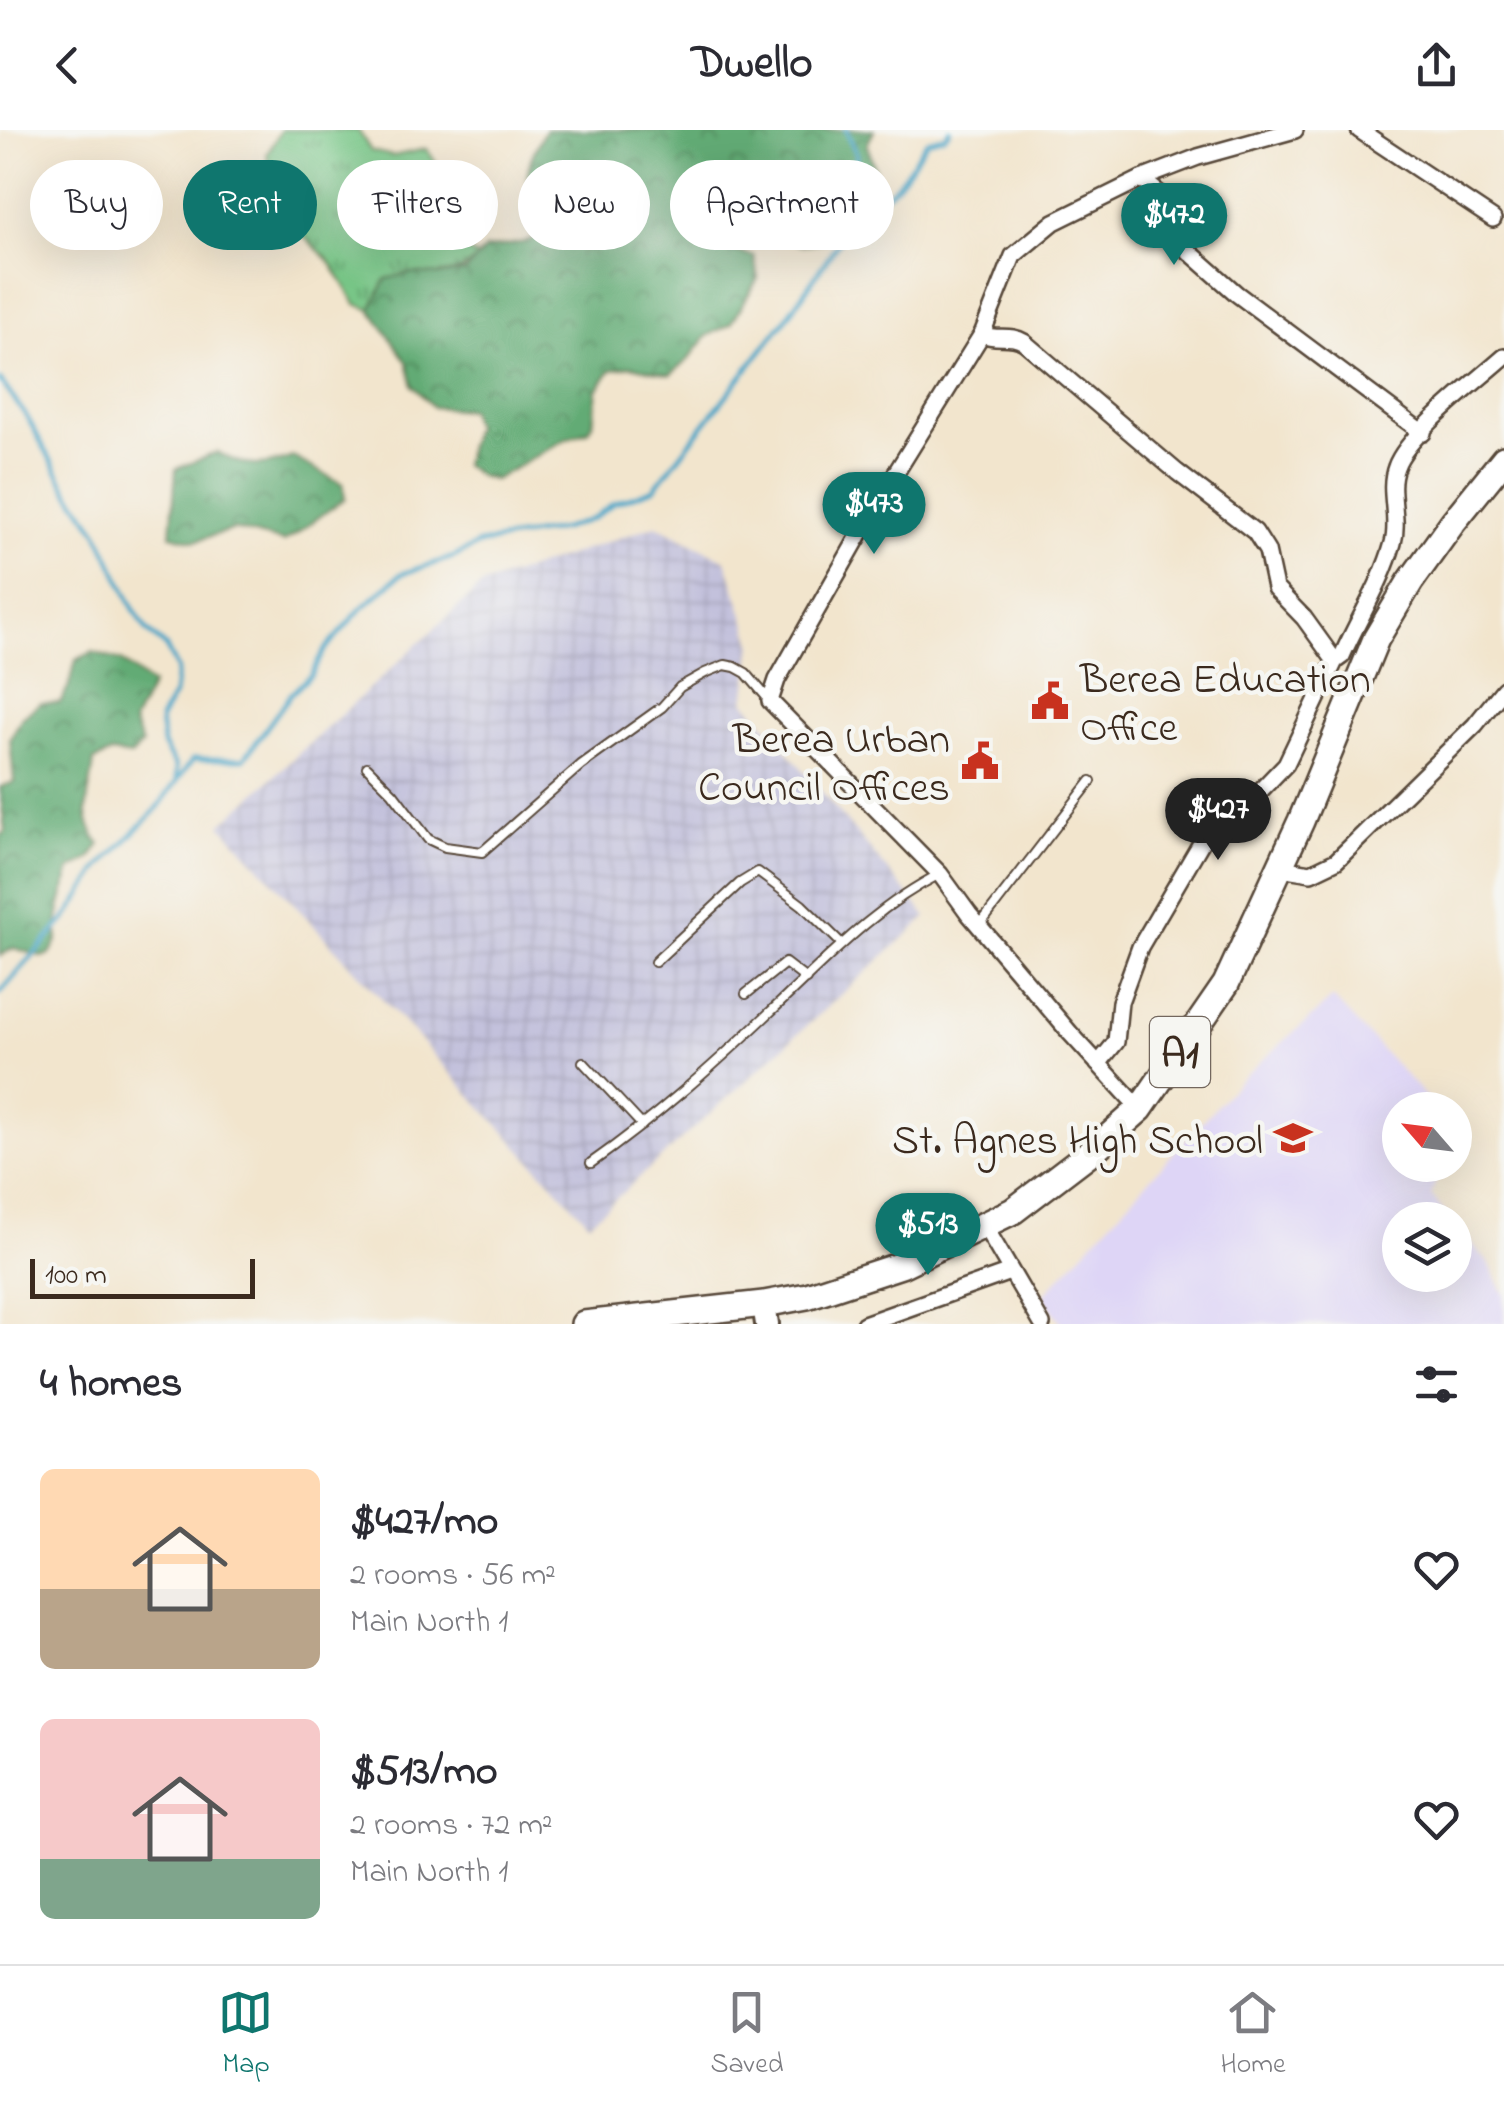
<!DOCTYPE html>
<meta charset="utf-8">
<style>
:root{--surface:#fff;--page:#f2f2f3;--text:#2b2b33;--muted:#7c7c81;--line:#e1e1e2;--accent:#0f766e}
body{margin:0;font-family:"Indie Flower",sans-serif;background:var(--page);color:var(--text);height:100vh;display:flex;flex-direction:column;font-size:38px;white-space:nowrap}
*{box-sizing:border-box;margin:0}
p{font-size:32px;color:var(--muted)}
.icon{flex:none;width:55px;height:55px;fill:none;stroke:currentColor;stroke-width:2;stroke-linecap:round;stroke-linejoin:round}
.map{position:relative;height:1194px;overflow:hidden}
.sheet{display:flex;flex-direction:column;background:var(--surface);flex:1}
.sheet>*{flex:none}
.banner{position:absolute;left:30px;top:30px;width:1000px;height:90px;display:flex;gap:20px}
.needle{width:65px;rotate:298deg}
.controls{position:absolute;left:1382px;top:962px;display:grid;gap:20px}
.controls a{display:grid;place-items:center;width:90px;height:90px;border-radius:50%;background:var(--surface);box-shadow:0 10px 40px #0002;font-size:50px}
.scale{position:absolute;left:30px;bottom:25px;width:225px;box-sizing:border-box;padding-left:10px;border:5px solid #3b2a1e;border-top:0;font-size:28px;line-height:35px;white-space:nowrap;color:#3b2a1e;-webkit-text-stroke:8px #f6f6f2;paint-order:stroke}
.price{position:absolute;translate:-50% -85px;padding:0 22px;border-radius:35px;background:var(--accent);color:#fff;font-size:32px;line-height:65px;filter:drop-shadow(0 2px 5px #0008)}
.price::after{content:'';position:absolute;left:50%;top:60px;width:30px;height:22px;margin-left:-15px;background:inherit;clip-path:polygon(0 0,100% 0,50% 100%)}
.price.current{background:#222;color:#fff}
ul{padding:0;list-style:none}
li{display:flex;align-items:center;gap:30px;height:250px;padding:0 40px}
li span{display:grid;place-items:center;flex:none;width:280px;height:200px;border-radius:15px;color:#555}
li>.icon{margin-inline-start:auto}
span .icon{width:120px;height:120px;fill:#fffc;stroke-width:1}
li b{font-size:42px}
h2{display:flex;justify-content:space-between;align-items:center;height:120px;padding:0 40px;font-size:42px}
.chip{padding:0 35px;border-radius:45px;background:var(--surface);box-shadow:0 10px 40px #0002;font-size:35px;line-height:90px}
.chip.current{background:var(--accent);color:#fff}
header{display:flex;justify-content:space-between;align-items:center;height:130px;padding:0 40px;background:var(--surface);font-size:45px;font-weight:700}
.dock{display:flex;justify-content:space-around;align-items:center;height:140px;border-top:2px solid var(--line);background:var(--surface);font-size:28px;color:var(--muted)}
.dock a{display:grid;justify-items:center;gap:5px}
.dock .current{color:var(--accent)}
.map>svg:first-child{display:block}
</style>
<header><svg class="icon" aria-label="back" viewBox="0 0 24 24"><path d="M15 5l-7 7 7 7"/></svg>Dwello<svg class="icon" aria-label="share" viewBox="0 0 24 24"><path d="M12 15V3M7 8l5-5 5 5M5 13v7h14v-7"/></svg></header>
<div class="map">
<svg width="1504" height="1194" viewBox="0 0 1504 1194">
<defs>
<pattern id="industrial-grid" width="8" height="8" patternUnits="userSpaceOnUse" patternTransform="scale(2.5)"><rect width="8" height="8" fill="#c3c1dc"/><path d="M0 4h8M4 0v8" fill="none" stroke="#a8a6bc"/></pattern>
<pattern id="grass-tufts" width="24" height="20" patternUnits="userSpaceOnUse" patternTransform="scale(2.5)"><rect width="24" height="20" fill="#78c687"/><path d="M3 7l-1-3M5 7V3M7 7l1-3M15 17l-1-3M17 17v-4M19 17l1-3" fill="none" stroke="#64a16e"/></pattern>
<pattern id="forest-crowns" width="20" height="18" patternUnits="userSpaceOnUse" patternTransform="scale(2.5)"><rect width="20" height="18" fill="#62ab74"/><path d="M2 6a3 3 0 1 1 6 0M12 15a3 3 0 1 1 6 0" fill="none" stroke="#528b5f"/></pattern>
</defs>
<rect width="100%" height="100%" fill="#f6f6f2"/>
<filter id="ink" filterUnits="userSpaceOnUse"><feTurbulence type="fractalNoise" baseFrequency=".01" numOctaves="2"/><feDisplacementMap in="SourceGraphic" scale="20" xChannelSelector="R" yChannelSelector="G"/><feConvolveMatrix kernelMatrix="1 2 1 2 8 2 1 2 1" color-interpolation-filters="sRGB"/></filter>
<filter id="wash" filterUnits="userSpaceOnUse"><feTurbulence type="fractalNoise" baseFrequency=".0048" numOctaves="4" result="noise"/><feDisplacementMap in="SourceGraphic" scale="40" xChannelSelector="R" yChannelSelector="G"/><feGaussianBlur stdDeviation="2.25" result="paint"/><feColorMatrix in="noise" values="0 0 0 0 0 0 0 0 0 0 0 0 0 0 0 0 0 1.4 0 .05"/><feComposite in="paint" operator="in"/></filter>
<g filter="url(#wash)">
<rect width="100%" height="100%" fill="#f2e5cd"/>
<path fill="#ded5f6" d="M 1333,868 L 1438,980 L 1400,980 L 1400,1035 L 1440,1035 L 1431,1066 L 1451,1090 L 1400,1090 L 1400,1145 L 1455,1145 L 1455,1094 L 1489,1133 L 1504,1164 L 1504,1194 L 1062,1194 L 1043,1166 L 1239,951 Z"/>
<path fill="url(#industrial-grid)" d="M 656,395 L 726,430 L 753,513 L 745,571 L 927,787 L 589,1093 L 221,695 L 481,456 Z"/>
<path fill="url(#grass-tufts)" stroke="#5a7852" stroke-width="2.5" d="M 281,0 L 358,0 L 371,21 L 393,26 L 426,19 L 445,44 L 451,112 L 478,127 C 452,154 421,140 386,149 L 371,180 L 356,174 L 329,130 L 303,106 L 280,78 L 267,25 Z"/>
<g fill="url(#forest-crowns)" stroke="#4e6a49" stroke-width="2.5">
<path d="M 545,0 L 874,0 L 867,15 L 875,39 L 869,71 L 854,84 L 845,99 L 830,110 L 800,115 L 751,91 L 730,88 L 719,103 L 727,119 L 754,126 L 758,148 L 731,194 L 707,206 L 688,230 L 670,245 L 631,236 L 611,240 L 597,260 L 593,293 L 588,302 L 568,308 L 494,350 L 479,346 L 463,334 L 474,296 L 469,280 L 433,277 L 413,256 L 407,232 L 371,180 L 386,149 L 409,143 L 441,145 L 465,141 L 485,119 L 530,111 L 544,98 C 525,50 519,48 545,0 Z"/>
<path d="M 218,322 C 246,339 263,338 293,327 L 343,354 L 345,369 C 322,383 306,399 284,412 L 234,399 L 195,411 L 171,405 L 176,339 Z"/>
<path d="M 93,522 L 121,531 L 152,555 L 133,592 L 142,615 L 131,626 L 111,623 L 94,631 C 91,667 76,681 100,714 L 91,728 L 70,740 C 66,762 54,788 58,809 L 50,824 L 43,827 L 14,818 L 0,826 L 0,704 L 5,703 L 0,657 L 14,652 L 10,609 L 21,589 L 40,573 L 60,573 L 69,556 L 76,530 Z"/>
</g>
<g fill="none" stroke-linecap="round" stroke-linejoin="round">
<g stroke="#49a6c7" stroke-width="5">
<path d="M 863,76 C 895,68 909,37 927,11 L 945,6 L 950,0"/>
<path d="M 0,250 L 27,287 L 67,359 L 97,401 L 133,478 L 147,501 L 166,517 L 177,539 L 174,565 L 160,589 L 163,615 L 176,637 L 176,648"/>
<path d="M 0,863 L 68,786 L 100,737 L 156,680 L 193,629 L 244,629 L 291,564 L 311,545 L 324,521 L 359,481 L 401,444 L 454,427 L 479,414 L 563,399 L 592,389 L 614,373 L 654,359 L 789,185 L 862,77 L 853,45 L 857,25 L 846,0"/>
</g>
</g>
</g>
<g filter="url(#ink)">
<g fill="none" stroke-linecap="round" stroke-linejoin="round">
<g stroke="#564638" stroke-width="12">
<g id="lane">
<path d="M 367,637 L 393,663 L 428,709 L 445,717 L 482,722 L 581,635 L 662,577 L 680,557 L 705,543 L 725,535 L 735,537 L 746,543 L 770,571"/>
<path d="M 979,796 L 1091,651"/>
<path d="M 655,832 L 740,753 L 758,742 L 802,775 L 842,814"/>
<path d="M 746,864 L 785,833 L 806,849"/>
<path d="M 583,932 L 642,995"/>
<path d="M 591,1033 C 655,988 712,937 768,884 C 822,834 874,777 940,744"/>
</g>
</g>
<g stroke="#564638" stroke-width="20">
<g id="street">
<path d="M 1295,0 L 1198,27 L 1141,49 L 1169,71 L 1185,118 L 1237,164 L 1423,303"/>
<path d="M 1359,0 L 1493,89"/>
<path d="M 982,204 L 1013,126 L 1054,92 L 1141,49"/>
<path d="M 1280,738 L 1311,743 L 1336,731 L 1475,595 L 1504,559"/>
<path d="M 1098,934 L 1116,912 L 1120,872 L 1140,817 L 1211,696 L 1236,675 L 1260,661 L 1286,634 L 1335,531 L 1342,526 C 1358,489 1382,453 1393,413 C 1400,388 1387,360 1396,337 C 1407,305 1477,251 1504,227"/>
<path d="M 1140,979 L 1070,903 L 969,784 L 940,744 L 770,571 L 777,550 L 884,362 L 982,204 C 997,211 1010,203 1024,212 L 1177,342 L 1255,402 L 1267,421 L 1275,458 L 1304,488 L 1335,531"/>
<path d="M 984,1095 L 1042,1194"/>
<path d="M 864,1194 L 1010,1142"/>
</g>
</g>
<g stroke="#564638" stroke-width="28">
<path id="secondary" d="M 764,1174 L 767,1194"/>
</g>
<g stroke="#564638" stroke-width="30">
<path id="primary" d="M 584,1194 L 764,1174 L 807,1166 L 901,1135 L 1013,1081 L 1097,1017 L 1140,979 L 1226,854 L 1301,691 L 1376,509 L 1410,452 L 1453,392 L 1504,329"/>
</g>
<use href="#lane" stroke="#fff" stroke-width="8"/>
<use href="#street" stroke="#fff" stroke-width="15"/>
<use href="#secondary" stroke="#fff" stroke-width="22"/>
<use href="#primary" stroke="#fff" stroke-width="25"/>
</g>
</g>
<defs>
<g id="civic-bare" transform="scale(3)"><path d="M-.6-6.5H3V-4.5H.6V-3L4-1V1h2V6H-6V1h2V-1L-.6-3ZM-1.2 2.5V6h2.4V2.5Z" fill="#c8321e" stroke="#f6f6f2" stroke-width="2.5" paint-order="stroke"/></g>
<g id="school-bare" transform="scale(3)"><path d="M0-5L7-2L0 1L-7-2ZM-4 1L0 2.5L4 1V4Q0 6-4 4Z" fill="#c8321e" stroke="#f6f6f2" stroke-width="2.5" paint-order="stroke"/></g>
</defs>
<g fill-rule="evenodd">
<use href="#civic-bare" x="1050" y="571"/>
<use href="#civic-bare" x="980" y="631"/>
<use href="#school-bare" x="1293" y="1008"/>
</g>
<g text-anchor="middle" stroke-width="9" stroke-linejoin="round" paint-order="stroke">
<rect fill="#f6f6f2" stroke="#73675e" stroke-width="2.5" x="1150" y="887" width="60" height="70" rx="8"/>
<g font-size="40" font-weight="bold" fill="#3b2a1e">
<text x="1180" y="936">A1</text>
</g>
<g font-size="42" fill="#3b2a1e" stroke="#f6f6f2" text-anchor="end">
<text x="1080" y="562" text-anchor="start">Berea Education<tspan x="1080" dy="48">Office</tspan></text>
<text x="950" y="622">Berea Urban<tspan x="950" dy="48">Council Offices</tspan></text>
<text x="1263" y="1023">St. Agnes High School</text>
</g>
</g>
</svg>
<div class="controls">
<a><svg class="needle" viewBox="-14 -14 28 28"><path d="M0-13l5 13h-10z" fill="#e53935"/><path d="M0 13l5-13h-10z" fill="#7c7c81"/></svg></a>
<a><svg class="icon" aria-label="layers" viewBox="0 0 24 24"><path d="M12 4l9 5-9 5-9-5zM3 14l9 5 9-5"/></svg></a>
</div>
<div class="scale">100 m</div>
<b class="price" style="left:1174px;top:138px">$472</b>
<b class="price" style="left:874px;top:427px">$473</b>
<b class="price current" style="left:1218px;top:733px">$427</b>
<b class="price" style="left:928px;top:1148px">$513</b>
<div class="banner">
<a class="chip">Buy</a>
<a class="chip current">Rent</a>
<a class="chip">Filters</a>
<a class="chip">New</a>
<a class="chip">Apartment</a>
</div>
</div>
<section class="sheet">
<h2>4 homes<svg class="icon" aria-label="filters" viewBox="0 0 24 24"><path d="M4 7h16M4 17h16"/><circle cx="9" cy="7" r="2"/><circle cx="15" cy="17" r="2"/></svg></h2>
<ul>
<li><span style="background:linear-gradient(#ffd9b3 60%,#b9a48a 0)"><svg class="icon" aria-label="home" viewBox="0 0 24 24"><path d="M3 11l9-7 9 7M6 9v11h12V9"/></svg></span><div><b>$427/mo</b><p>2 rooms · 56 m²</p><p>Main North 1</p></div><svg class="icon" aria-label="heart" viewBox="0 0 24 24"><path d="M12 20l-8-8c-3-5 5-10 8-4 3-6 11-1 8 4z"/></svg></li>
<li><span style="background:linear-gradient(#f6c9c9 70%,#7fa58c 0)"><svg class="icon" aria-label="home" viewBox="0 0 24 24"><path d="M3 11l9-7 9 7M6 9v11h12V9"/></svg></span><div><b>$513/mo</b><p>2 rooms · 72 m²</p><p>Main North 1</p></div><svg class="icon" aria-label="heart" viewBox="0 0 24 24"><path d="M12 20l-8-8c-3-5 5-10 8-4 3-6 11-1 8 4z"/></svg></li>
</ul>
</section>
<nav class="dock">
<a class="current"><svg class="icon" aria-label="map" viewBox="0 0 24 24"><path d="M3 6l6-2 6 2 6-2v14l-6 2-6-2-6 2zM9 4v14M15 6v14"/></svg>Map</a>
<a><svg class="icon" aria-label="saved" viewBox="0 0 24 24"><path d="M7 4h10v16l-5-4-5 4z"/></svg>Saved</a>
<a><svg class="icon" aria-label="home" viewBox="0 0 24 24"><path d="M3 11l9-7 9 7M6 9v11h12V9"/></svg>Home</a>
</nav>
